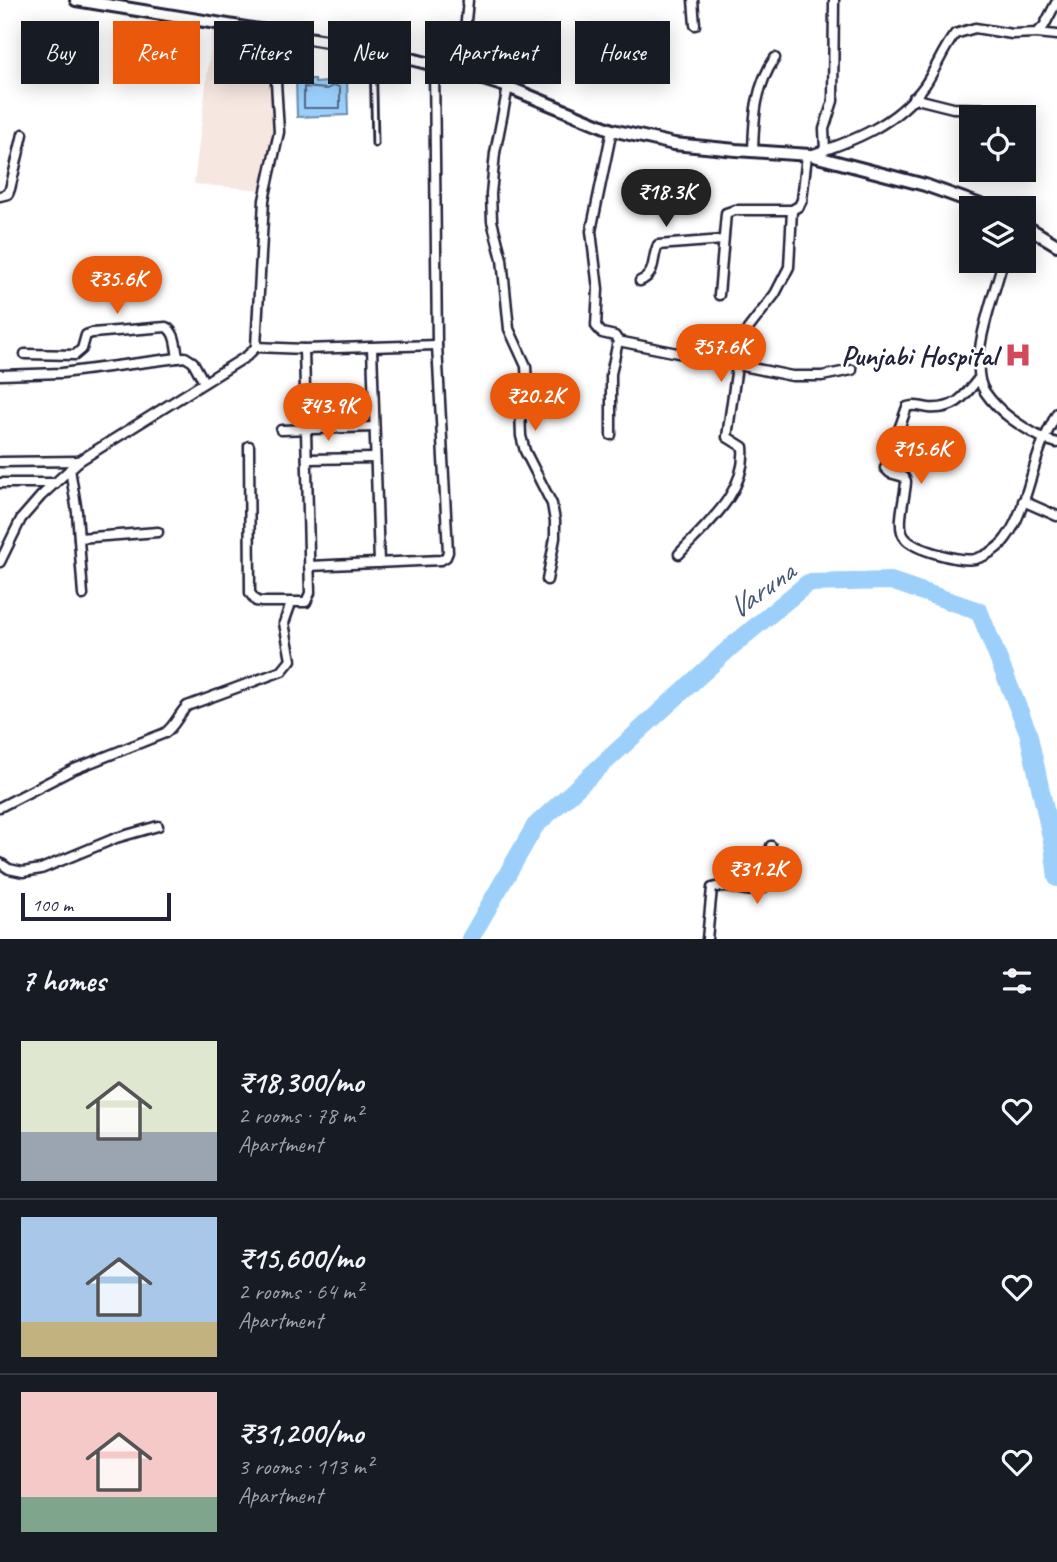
<!DOCTYPE html>
<meta charset="utf-8">
<style>
:root{--surface:#171b24;--page:#20242c;--text:#f1f3f6;--muted:#9ea1a6;--line:#363941;--accent:#ea580c}
body{margin:0;font-family:Caveat,sans-serif;background:var(--page);color:var(--text);height:100vh;display:flex;flex-direction:column;font-size:26px;white-space:nowrap}
*{box-sizing:border-box;margin:0}
p{font-size:23px;color:var(--muted)}
.icon{flex:none;width:38px;height:38px;fill:none;stroke:currentColor;stroke-width:2;stroke-linecap:round;stroke-linejoin:round}
.map{position:relative;height:939px;overflow:hidden}
.drawer{display:flex;flex-direction:column;background:var(--surface);flex:1}
.drawer>*{flex:none}
.guide{position:absolute;left:21px;top:21px;width:700px;height:63px;display:flex;gap:14px}
.buttons{position:absolute;left:959px;top:105px;display:grid;gap:14px}
.buttons a{display:grid;place-items:center;width:77px;height:77px;border-radius:0px;background:var(--surface);box-shadow:0 4px 18px #0003;font-size:35px}
.scale{position:absolute;left:21px;bottom:18px;width:150px;box-sizing:border-box;padding-left:7px;border:4px solid #22223b;border-top:0;font-size:19px;line-height:24px;white-space:nowrap;color:#22223b;-webkit-text-stroke:5px #fff;paint-order:stroke}
.price{position:absolute;translate:-50% -60px;padding:0 16px;border-radius:24px;background:var(--accent);color:#fff;font-size:23px;line-height:46px;filter:drop-shadow(0 2px 4px #0008)}
.price::after{content:'';position:absolute;left:50%;top:42px;width:21px;height:16px;margin-left:-10px;background:inherit;clip-path:polygon(0 0,100% 0,50% 100%)}
.price.selected{background:#222;color:#fff}
ul{padding:0;list-style:none}
li{display:flex;align-items:center;gap:21px;height:175px;padding:0 21px}
li+li{border-top:2px solid var(--line)}
li span{display:grid;place-items:center;flex:none;width:196px;height:140px;border-radius:0px;color:#555}
li>.icon{margin-inline-start:auto}
span .icon{width:84px;height:84px;fill:#fffc;stroke-width:1}
li b{font-size:30px}
h2{display:flex;justify-content:space-between;align-items:center;height:84px;padding:0 21px;font-size:30px}
.pill{padding:0 24px;border-radius:0px;background:var(--surface);box-shadow:0 4px 18px #0003;font-size:24px;line-height:63px}
.pill.selected{background:var(--accent);color:#fff}
.map>svg:first-child{display:block}
</style>
<div class="map">
<svg width="1057" height="939" viewBox="0 0 1057 939">
<rect width="100%" height="100%" fill="#fff"/>
<filter id="ink" filterUnits="userSpaceOnUse"><feTurbulence type="fractalNoise" baseFrequency=".0143" numOctaves="2"/><feDisplacementMap in="SourceGraphic" scale="14" xChannelSelector="R" yChannelSelector="G"/><feConvolveMatrix kernelMatrix="1 2 1 2 8 2 1 2 1" color-interpolation-filters="sRGB"/></filter>
<g filter="url(#ink)">
<path fill="#f7e7e1" d="M 213,28 L 269,37 L 275,129 L 263,190 L 194,184 Z"/>
<path fill="#9cd0fa" stroke="#6b8aae" stroke-width="2" d="M 328,78 L 347,78 L 348,115 L 297,117 L 296,79 L 315,79 L 315,83 L 328,82 Z"/>
<g fill="none" stroke-linecap="round" stroke-linejoin="round">
<path stroke="#536887" stroke-width="2" d="M 335,85 L 340,88 L 340,108 L 304,108 L 304,87 L 327,89 Z"/>
<path stroke="#9cd0fa" stroke-width="18" d="M 470,939 L 535,826 L 732,646 L 808,583 L 891,581 L 979,611 L 1028,732 L 1053,846 L 1057,878"/>
<g stroke="#22223b" stroke-width="9">
<path id="lane" d="M 373,51 L 375,144"/>
</g>
<g stroke="#22223b" stroke-width="13">
<g id="street">
<path d="M 693,0 L 695,25"/>
<path d="M 1037,33 L 1057,35"/>
<path d="M 461,72 L 468,0"/>
<path d="M 508,87 L 495,153 L 491,194 L 492,221 L 502,259 L 509,329 L 526,366 L 527,385 L 520,409 L 521,436 L 525,451 L 552,504 L 555,521 L 555,538 L 547,580"/>
<path d="M 913,98 L 953,108 L 996,109 L 1000,110 L 1004,117"/>
<path d="M 825,150 L 824,129 L 833,101 L 834,0"/>
<path d="M 753,151 C 754,117 755,87 775,58"/>
<path d="M 810,155 C 854,141 897,124 925,85 C 936,69 943,49 955,34 L 975,28 L 1012,34 L 1037,33 L 1044,26 L 1057,1"/>
<path d="M 0,196 L 8,194 L 10,189 L 23,134"/>
<path d="M 640,281 C 657,274 651,259 658,245 L 723,240"/>
<path d="M 719,295 L 726,213 L 735,210 L 792,210 L 799,206 L 802,200 L 807,155"/>
<path d="M 618,341 L 792,376 L 822,376 L 852,370"/>
<path d="M 256,347 L 304,349 L 437,345"/>
<path d="M 372,347 L 379,563"/>
<path d="M 25,354 L 75,355 L 82,349 L 86,335 L 92,333 L 166,327 C 176,332 176,347 178,358"/>
<path d="M 0,375 L 62,373 L 185,357 L 193,362 L 204,382"/>
<path d="M 979,378 C 964,397 955,410 929,408 C 921,407 915,404 907,407 L 885,468 L 890,473 L 904,477 L 906,481 C 906,495 895,527 905,538 C 914,550 961,562 975,559 C 987,556 999,548 1006,538 C 1025,513 1031,469 1044,439 C 1022,427 1000,414 985,392 C 966,364 995,293 1003,261"/>
<path d="M 1057,413 L 1044,439 L 1057,443"/>
<path d="M 281,430 L 374,427"/>
<path d="M 611,435 L 611,374 L 618,341 L 615,336 L 602,333 L 596,326 L 598,289 L 591,231 L 612,130"/>
<path d="M 249,446 L 250,593 L 256,601 L 262,602 L 306,602 L 310,593 L 304,349"/>
<path d="M 307,459 L 375,458"/>
<path d="M 0,462 L 79,461"/>
<path d="M 70,469 L 77,512 L 83,595"/>
<path d="M 0,483 L 55,483"/>
<path d="M 1023,501 L 1057,516"/>
<path d="M 79,538 L 158,532"/>
<path d="M 679,554 C 707,524 747,492 743,447 L 727,437 L 737,366 L 748,329 L 775,294 L 789,267 L 792,210"/>
<path d="M 0,562 L 21,519 L 41,496 L 79,461 L 247,356 L 256,347 L 264,200 L 279,132 L 273,32"/>
<path d="M 309,566 L 441,560 L 446,557 L 448,552 L 437,345 L 434,66"/>
<path d="M 0,807 L 72,770 L 165,733 C 175,726 178,715 187,706 L 282,671 L 291,660 L 284,623 L 291,603"/>
<path d="M 0,863 L 9,869 L 23,872 L 41,869 L 116,838 L 158,826"/>
<path d="M 707,939 L 712,888 C 728,882 747,896 763,888 L 771,846"/>
</g>
</g>
<g stroke="#22223b" stroke-width="16">
<g id="secondary">
<path d="M 76,0 L 369,48 L 461,72 L 508,87 L 612,130 L 674,144 L 736,150 L 810,155 L 925,185 L 989,208"/>
<path d="M 1024,225 L 1057,245"/>
</g>
</g>
<use href="#lane" stroke="#fff" stroke-width="3.5"/>
<use href="#street" stroke="#fff" stroke-width="8"/>
<use href="#secondary" stroke="#fff" stroke-width="10"/>
</g>
</g>
<defs>
<g id="hospital-bare" transform="scale(2.1)"><path d="M-5-5h3v3.5h4V-5h3V5h-3V1.5h-4V5h-3Z" fill="#d1495b" stroke="#fff" stroke-width="2.5" paint-order="stroke"/></g>
</defs>
<g fill-rule="evenodd">
<use href="#hospital-bare" x="1018" y="355"/>
</g>
<g text-anchor="middle" stroke-width="5" stroke-linejoin="round" paint-order="stroke">
<g font-size="28" font-weight="bold" fill="#22223b" stroke="#fff" text-anchor="end">
<text x="997" y="365">Punjabi Hospital</text>
</g>
<g font-size="30" font-style="italic" fill="#475674" stroke="#fff">
<text transform="translate(761 590) rotate(-36)" y="10">Varuna</text>
</g>
</g>
</svg>
<div class="buttons">
<a><svg class="icon" aria-label="locate" viewBox="0 0 24 24"><circle cx="12" cy="12" r="6"/><path d="M12 2v4M12 18v4M2 12h4M18 12h4"/></svg></a>
<a><svg class="icon" aria-label="layers" viewBox="0 0 24 24"><path d="M12 4l9 5-9 5-9-5zM3 14l9 5 9-5"/></svg></a>
</div>
<div class="scale">100 m</div>
<b class="price selected" style="left:666px;top:229px">₹18.3K</b>
<b class="price" style="left:117px;top:316px">₹35.6K</b>
<b class="price" style="left:721px;top:384px">₹57.6K</b>
<b class="price" style="left:535px;top:433px">₹20.2K</b>
<b class="price" style="left:328px;top:443px">₹43.9K</b>
<b class="price" style="left:921px;top:486px">₹15.6K</b>
<b class="price" style="left:757px;top:906px">₹31.2K</b>
<div class="guide">
<a class="pill">Buy</a>
<a class="pill selected">Rent</a>
<a class="pill">Filters</a>
<a class="pill">New</a>
<a class="pill">Apartment</a>
<a class="pill">House</a>
</div>
</div>
<section class="drawer">
<h2>7 homes<svg class="icon" aria-label="filters" viewBox="0 0 24 24"><path d="M4 7h16M4 17h16"/><circle cx="9" cy="7" r="2"/><circle cx="15" cy="17" r="2"/></svg></h2>
<ul>
<li><span style="background:linear-gradient(#dfe7d0 65%,#9aa5b1 0)"><svg class="icon" aria-label="home" viewBox="0 0 24 24"><path d="M3 11l9-7 9 7M6 9v11h12V9"/></svg></span><div><b>₹18,300/mo</b><p>2 rooms · 78 m²</p><p>Apartment</p></div><svg class="icon" aria-label="heart" viewBox="0 0 24 24"><path d="M12 20l-8-8c-3-5 5-10 8-4 3-6 11-1 8 4z"/></svg></li>
<li><span style="background:linear-gradient(#a9c7e8 75%,#c2b280 0)"><svg class="icon" aria-label="home" viewBox="0 0 24 24"><path d="M3 11l9-7 9 7M6 9v11h12V9"/></svg></span><div><b>₹15,600/mo</b><p>2 rooms · 64 m²</p><p>Apartment</p></div><svg class="icon" aria-label="heart" viewBox="0 0 24 24"><path d="M12 20l-8-8c-3-5 5-10 8-4 3-6 11-1 8 4z"/></svg></li>
<li><span style="background:linear-gradient(#f6c9c9 75%,#7fa58c 0)"><svg class="icon" aria-label="home" viewBox="0 0 24 24"><path d="M3 11l9-7 9 7M6 9v11h12V9"/></svg></span><div><b>₹31,200/mo</b><p>3 rooms · 113 m²</p><p>Apartment</p></div><svg class="icon" aria-label="heart" viewBox="0 0 24 24"><path d="M12 20l-8-8c-3-5 5-10 8-4 3-6 11-1 8 4z"/></svg></li>
</ul>
</section>
